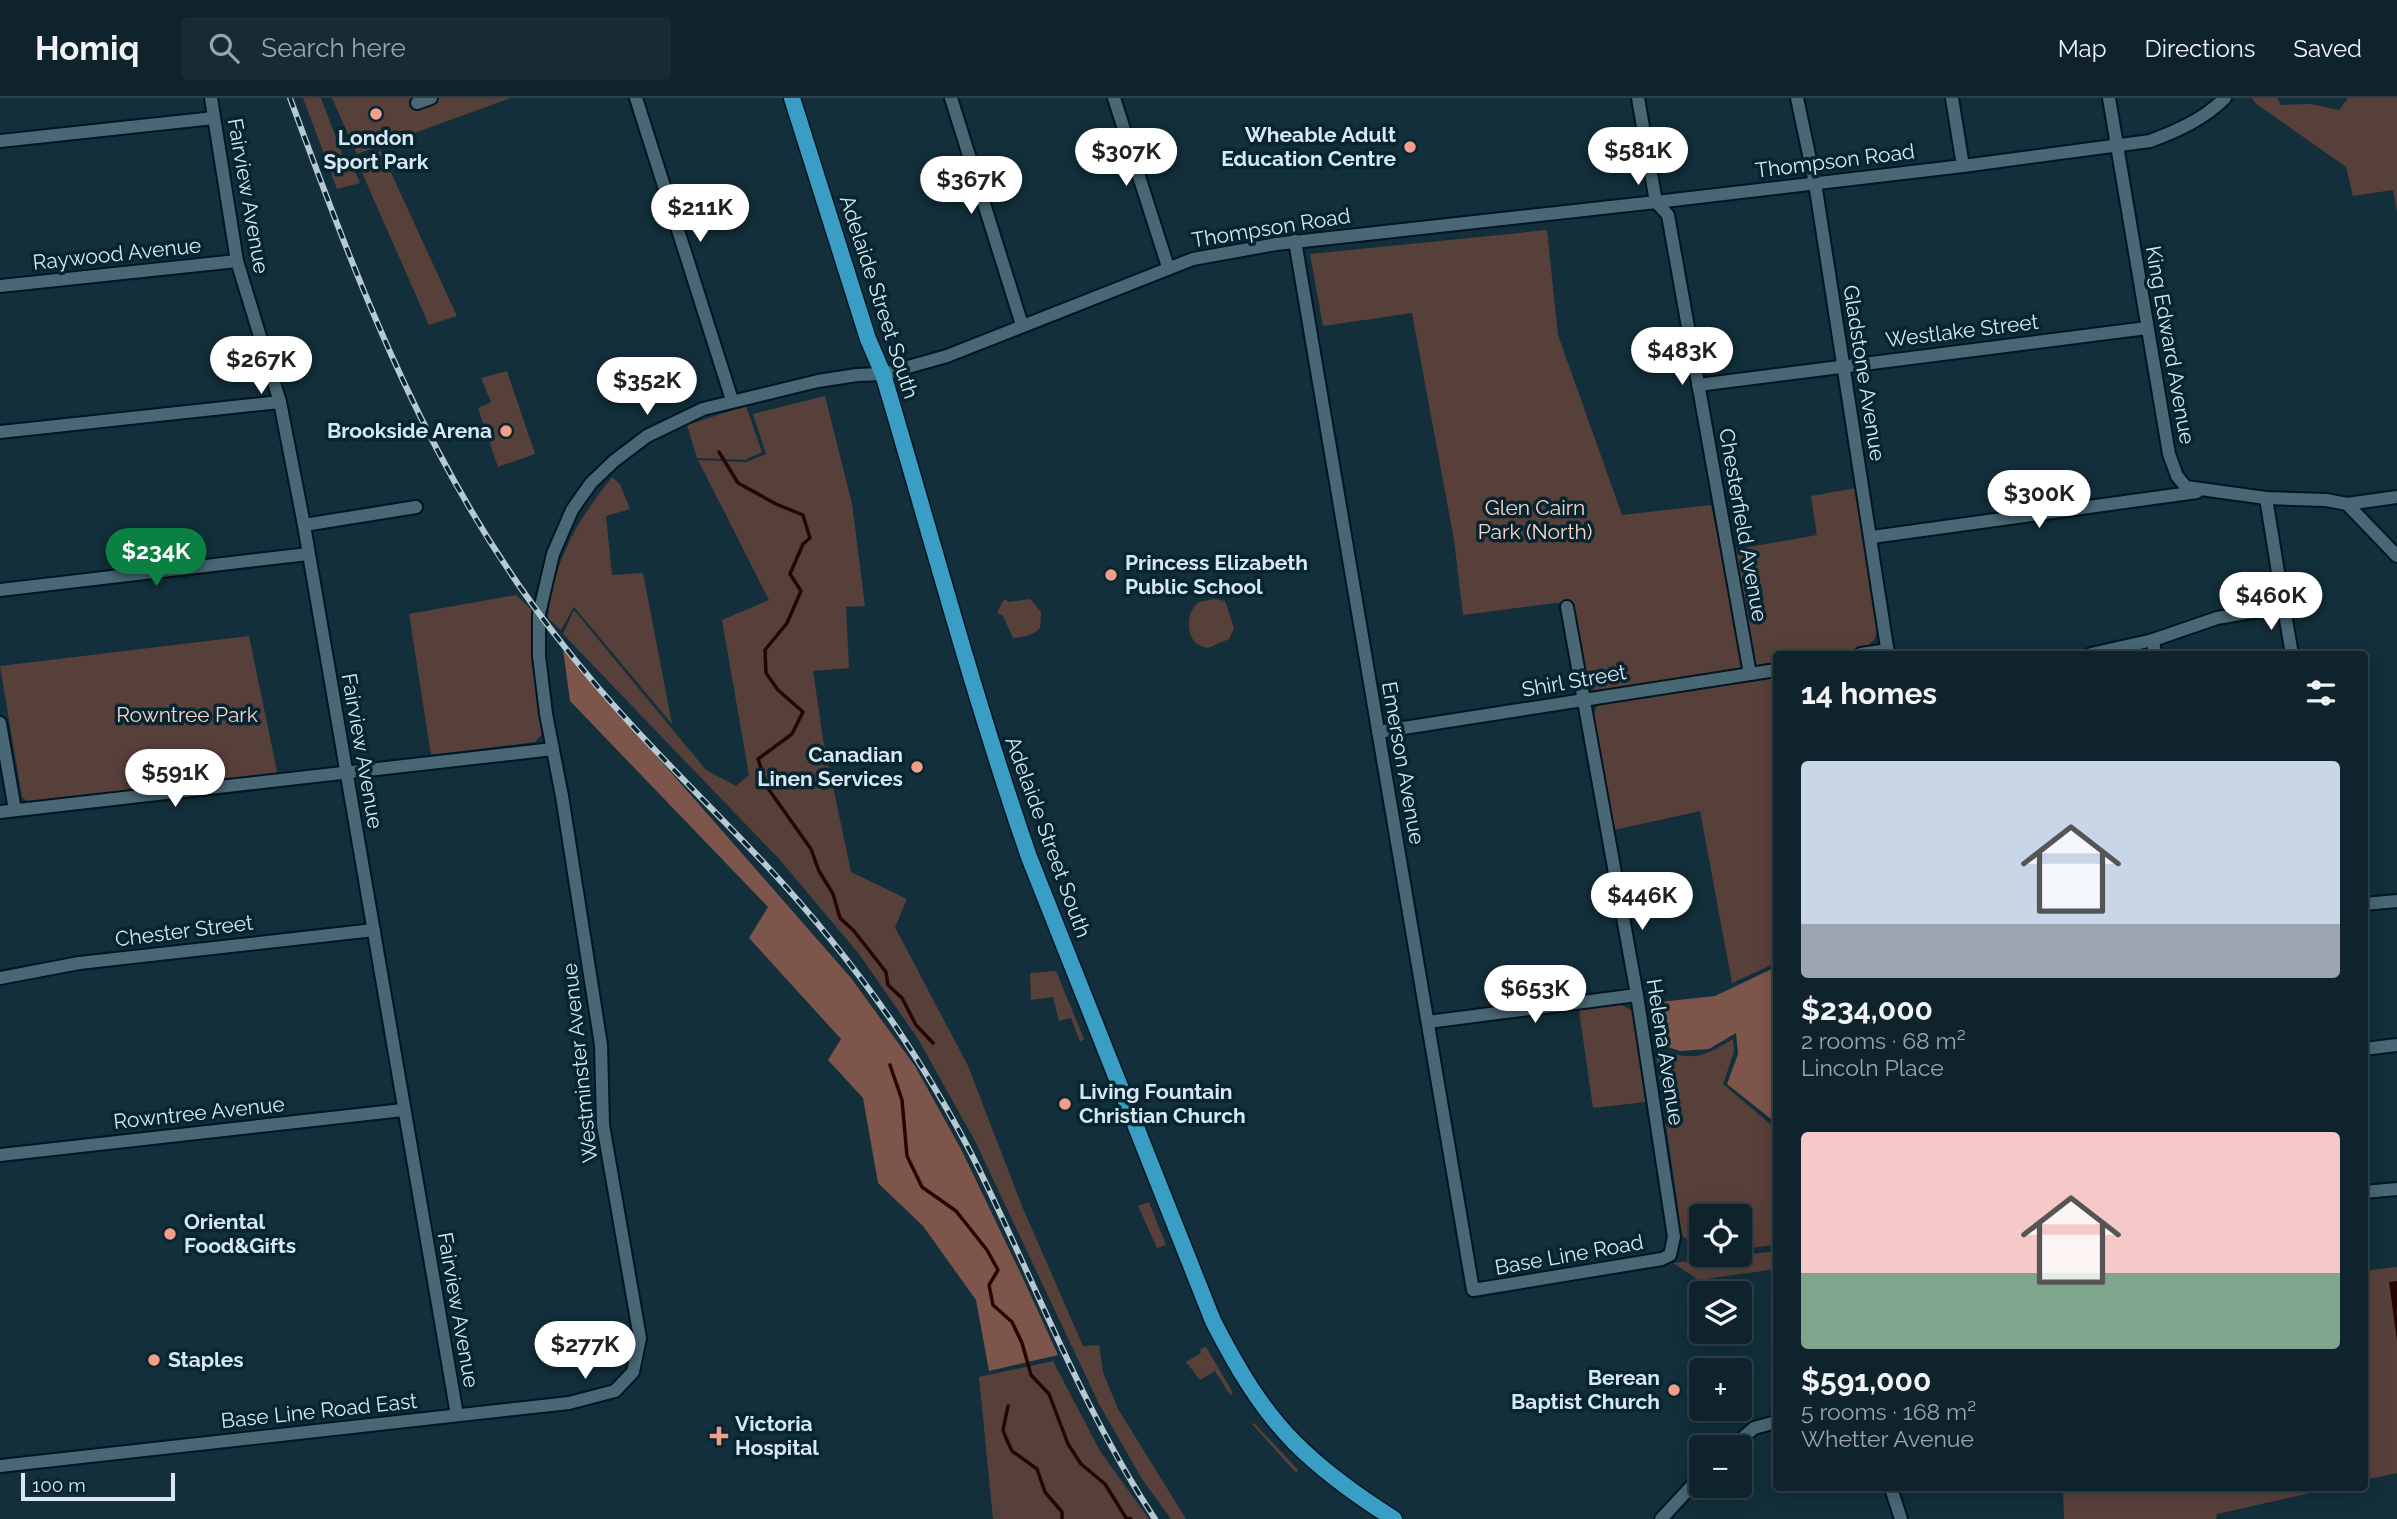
<!DOCTYPE html>
<meta charset="utf-8">
<style>
:root{--surface:#0e232c;--page:#172b34;--text:#f1f3f6;--muted:#9ba4a9;--line:#2e4048;--accent:#0b8043}
body{margin:0;font-family:Raleway,sans-serif;background:var(--page);color:var(--text);height:100vh;display:flex;flex-direction:column;font-size:26px;white-space:nowrap}
*{box-sizing:border-box;margin:0}
p{font-size:23px;color:var(--muted)}
.icon{flex:none;width:38px;height:38px;fill:none;stroke:currentColor;stroke-width:2;stroke-linecap:round;stroke-linejoin:round}
.map{position:relative;flex:1;overflow:hidden}
.details{position:absolute;left:1773px;top:553px;width:595px;height:840px;display:flex;flex-direction:column;background:var(--surface);border-radius:7px;box-shadow:0 4px 18px #0003,0 0 0 2px var(--line)}
.details>*{flex:none}
.controls{position:absolute;left:1689px;top:1106px;display:grid;gap:14px}
.controls a{display:grid;place-items:center;width:63px;height:63px;border-radius:7px;background:var(--surface);box-shadow:0 4px 18px #0003,0 0 0 2px var(--line);font-size:35px}
.scale{position:absolute;left:21px;bottom:18px;width:154px;box-sizing:border-box;padding-left:7px;border:4px solid #d7e8f0;border-top:0;font-size:19px;line-height:24px;white-space:nowrap;color:#d7e8f0;-webkit-text-stroke:5px #072531;paint-order:stroke}
.price{position:absolute;translate:-50% -60px;padding:0 16px;border-radius:24px;background:#fff;color:#222;font-size:23px;line-height:46px;filter:drop-shadow(0 2px 4px #0008)}
.price::after{content:'';position:absolute;left:50%;top:42px;width:21px;height:16px;margin-left:-10px;background:inherit;clip-path:polygon(0 0,100% 0,50% 100%)}
.price.on{background:var(--accent);color:#fff}
ul{padding:0;list-style:none}
li{display:grid;align-content:center;gap:14px;height:371px;padding:0 28px}
li span{display:grid;place-items:center;height:217px;border-radius:7px;color:#555}
li>.icon{margin-inline-start:auto}
span .icon{width:126px;height:126px;fill:#fffc;stroke-width:1}
li b{font-size:30px}
h2{display:flex;justify-content:space-between;align-items:center;height:84px;padding:0 28px;font-size:30px}
header{display:flex;align-items:center;gap:42px;box-sizing:border-box;height:98px;padding:0 35px;background:var(--surface);border-bottom:2px solid var(--line)}
header strong{font-size:33px}
nav{display:flex;gap:38px;margin-inline-start:auto;font-size:24px}
.search{width:490px;height:63px;background:var(--page);display:flex;align-items:center;gap:18px;box-sizing:border-box;padding:0 24px;border-radius:7px;color:var(--muted);font-size:26px}
.map>svg:first-child{display:block}
</style>
<header>
<strong>Homiq</strong>
<div class="search"><svg class="icon" aria-label="search" viewBox="0 0 24 24"><circle cx="10" cy="10" r="6"/><path d="M15 15l6 6"/></svg>Search here</div>
<nav><a>Map</a><a>Directions</a><a>Saved</a></nav>
</header>
<div class="map">
<svg width="2397" height="1421" viewBox="0 0 2397 1421">
<rect width="100%" height="100%" fill="#122f3b"/>
<g fill="#58403a">
<path d="M 303,0 L 321,0 L 344,61 L 352,67 L 360,85 L 337,91 Z"/>
<path d="M 332,0 L 511,0 L 357,56 Z"/>
<path d="M 2252,0 L 2277,0 L 2281,7 L 2310,6 L 2339,12 L 2348,0 L 2397,0 L 2397,114 L 2393,92 L 2353,98 L 2346,69 L 2255,5 Z"/>
<path d="M 381,53 L 457,218 L 429,227 L 356,61 Z"/>
<path d="M 1547,132 L 1558,237 L 1622,417 L 1711,407 L 1721,454 L 1817,437 L 1811,398 L 1856,390 L 1878,532 L 1874,542 L 1866,549 L 1822,556 L 1776,556 L 1776,564 L 1597,594 L 1588,587 L 1571,503 L 1463,517 L 1454,442 L 1412,215 L 1323,228 L 1310,156 Z"/>
<path d="M 507,273 L 535,356 L 498,369 L 478,310 L 491,304 L 481,280 Z"/>
<path d="M 825,298 L 852,406 L 865,508 L 846,509 L 849,570 L 813,573 L 823,641 L 851,774 L 907,801 L 895,829 L 968,968 L 1022,1108 L 1083,1248 L 1099,1247 L 1103,1274 L 1118,1311 L 1186,1421 L 1171,1421 L 1142,1381 L 1099,1306 L 975,1043 L 918,941 L 859,856 L 780,762 L 563,536 L 574,512 L 706,672 L 736,688 L 749,677 L 722,522 L 769,502 L 698,362 L 746,364 L 766,356 L 753,316 Z"/>
<path d="M 746,308 L 762,354 L 745,362 L 697,360 L 687,327 Z"/>
<path d="M 612,379 L 620,386 L 630,411 L 606,418 L 612,477 L 643,475 L 672,626 L 574,509 L 561,532 L 548,520 C 554,461 576,425 612,379 Z"/>
<path d="M 516,497 L 532,512 L 532,554 L 542,636 L 535,644 L 431,657 L 409,516 Z"/>
<path d="M 1004,501 L 1009,504 L 1030,501 L 1041,514 L 1040,530 C 1032,538 1024,539 1013,540 L 1003,518 L 997,515 Z"/>
<path d="M 1214,501 L 1225,503 L 1234,530 L 1229,541 L 1208,550 C 1204,549 1200,548 1197,546 C 1186,537 1186,514 1198,505 C 1202,503 1209,502 1214,501 Z"/>
<path d="M 249,538 L 278,678 L 28,704 L 22,699 L 0,568 Z"/>
<path d="M 1776,578 L 1776,865 L 1732,885 L 1700,713 L 1614,732 L 1593,617 L 1597,608 L 1642,598 Z"/>
<path d="M 1056,873 L 1084,941 L 1080,944 L 1071,920 L 1059,923 L 1053,899 L 1031,902 L 1030,875 Z"/>
<path d="M 1619,906 L 1633,913 L 1646,1004 L 1593,1010 L 1579,912 Z"/>
<path d="M 1733,941 L 1734,954 L 1723,986 L 1776,1031 L 1776,1147 L 1740,1151 L 1740,1118 L 1701,1118 L 1701,1154 L 1682,1137 L 1655,950 C 1691,963 1701,961 1733,941 Z"/>
<path d="M 1149,1104 L 1166,1147 L 1157,1150 L 1138,1108 Z"/>
<path d="M 1776,1153 L 1776,1171 L 1699,1182 L 1673,1165 Z"/>
<path d="M 2397,1169 L 2397,1375 L 2364,1382 L 2364,1173 Z"/>
<path d="M 1206,1249 L 1233,1295 L 1230,1297 L 1215,1273 L 1200,1282 L 1186,1264 L 1201,1255 L 1200,1251 Z"/>
<path d="M 1053,1263 L 1100,1353 L 1149,1421 L 993,1421 L 979,1279 Z"/>
<path d="M 1254,1325 L 1298,1372 L 1296,1375 L 1252,1326 Z"/>
<path d="M 2063,1390 L 2332,1390 L 2217,1416 L 2216,1421 L 2064,1421 Z"/>
</g>
<g fill="#7d554a">
<path d="M 563,551 L 851,880 L 915,968 L 961,1051 L 1021,1176 L 1058,1257 L 989,1273 L 976,1202 L 923,1128 L 878,1085 L 863,1000 L 828,962 L 841,941 L 749,840 L 768,809 L 570,603 Z"/>
<path d="M 1776,869 L 1776,1025 L 1727,986 L 1738,956 L 1736,935 L 1709,951 L 1680,953 L 1656,945 L 1651,905 L 1715,898 Z"/>
</g>
<path fill="#260601" d="M 2397,1183 L 2397,1243 L 2389,1184 Z"/>
<g fill="none" stroke-linecap="round" stroke-linejoin="round">
<g stroke="#260601" stroke-width="3.5">
<path d="M 719,354 L 738,385 L 776,406 L 803,417 L 810,440 L 803,446 L 790,476 L 801,493 L 787,525 L 765,552 L 766,575 L 778,592 L 803,614 L 792,636 L 758,661 L 767,689 L 811,751 L 819,773 L 833,796 L 840,820 L 854,833 L 886,874 L 888,887 L 902,900 L 916,927 L 933,945"/>
<path d="M 890,967 L 902,1002 L 907,1058 L 922,1089 L 956,1113 L 987,1152 L 998,1172 L 989,1187 L 993,1207 L 1012,1224 L 1022,1245 L 1031,1277 L 1049,1296 L 1068,1346 L 1081,1366 L 1105,1386 L 1126,1420 L 1131,1421"/>
<path d="M 1008,1308 L 1003,1332 L 1006,1340 L 1012,1353 L 1037,1371 L 1045,1394 L 1062,1414 L 1062,1421"/>
</g>
<g stroke="#001622" stroke-width="16">
<g id="minor">
<path d="M 211,0 L 237,163 L 280,304 L 304,427 L 457,1317"/>
<path d="M 636,0 L 732,302"/>
<path d="M 951,0 L 1022,227"/>
<path d="M 1114,0 L 1168,169"/>
<path d="M 1638,0 L 1656,104 L 1668,117 L 1750,576"/>
<path d="M 1797,0 L 1815,85 L 1888,556"/>
<path d="M 1952,0 L 1963,68"/>
<path d="M 2109,0 L 2169,356 L 2177,378 L 2186,389 L 2266,400 L 2326,402 L 2347,406 L 2397,458"/>
<path d="M 417,5 L 431,0"/>
<path d="M 0,43 L 214,20"/>
<path d="M 1295,143 L 1473,1192 L 1662,1161 L 1670,1157 L 1674,1139 L 1637,897 L 1567,509"/>
<path d="M 0,188 L 237,163"/>
<path d="M 1698,287 L 2147,230"/>
<path d="M 0,334 L 280,304"/>
<path d="M 2347,406 L 2397,399"/>
<path d="M 304,427 L 416,409"/>
<path d="M 1872,439 L 2197,394"/>
<path d="M 0,492 L 308,456"/>
<path d="M 2283,505 L 2292,556"/>
<path d="M 2153,542 L 2155,556"/>
<path d="M 1861,556 L 1888,552"/>
<path d="M 2091,556 L 2153,542 L 2217,520 L 2263,512 L 2283,505 L 2266,400"/>
<path d="M 0,625 L 15,712"/>
<path d="M 1378,634 L 1776,572"/>
<path d="M 0,714 L 553,651"/>
<path d="M 2364,806 L 2397,803"/>
<path d="M 0,880 L 79,865 L 374,832"/>
<path d="M 1428,924 L 1637,897"/>
<path d="M 2364,951 L 2397,947"/>
<path d="M 0,1057 L 403,1012"/>
<path d="M 2364,1094 L 2397,1091"/>
<path d="M 1732,1349 L 1754,1330 L 1776,1324"/>
<path d="M 0,1368 L 569,1305 L 615,1293 L 633,1274 L 640,1240 L 603,1027 L 601,947 L 562,698 L 546,616 L 539,558 L 539,516 L 553,456 L 572,412 L 591,385 L 614,363 L 647,338 L 703,311 L 818,283 L 857,277 L 883,276 L 947,258 L 1193,161 L 1276,146 L 1656,104 L 1963,68 L 2150,43 C 2177,33 2204,21 2225,0"/>
<path d="M 1891,1390 L 1901,1421"/>
<path d="M 1661,1421 L 1701,1378"/>
</g>
</g>
<g stroke="#001622" stroke-width="19">
<path id="major" d="M 792,0 L 868,241 L 883,276 C 931,437 974,600 1029,759 L 1213,1223 C 1235,1266 1260,1310 1295,1345 C 1324,1374 1359,1399 1394,1421"/>
</g>
<use href="#minor" stroke="#496775" stroke-width="12"/>
<use href="#major" stroke="#399dc4" stroke-width="16"/>
<g stroke="#b7cad3" stroke-width="6">
<path id="rail" d="M 290,0 C 362,196 432,383 564,548 C 625,626 696,693 764,765 C 812,816 856,871 896,929 C 930,980 962,1034 988,1090 C 1042,1202 1086,1317 1155,1421"/>
</g>
<use href="#rail" stroke="#072531" stroke-width="3.5" stroke-dasharray="10" stroke-linecap="butt"/>
</g>
<g fill="#f49e88" stroke="#072531" stroke-width="2.5">
<circle cx="376" cy="16" r="7"/>
<circle cx="1410" cy="49" r="7"/>
<circle cx="506" cy="333" r="7"/>
<circle cx="1111" cy="477" r="7"/>
<circle cx="917" cy="669" r="7"/>
<circle cx="1065" cy="1006" r="7"/>
<circle cx="170" cy="1136" r="7"/>
<circle cx="154" cy="1262" r="7"/>
<circle cx="1674" cy="1292" r="7"/>
<path d="M715.5 1327.5h7v7h7v7h-7v7h-7v-7h-7v-7h7z"/>
</g>
<g text-anchor="middle" stroke-width="7" stroke-linejoin="round" paint-order="stroke">
<g font-size="21" font-weight="bold" fill="#d7e8f0" stroke="#072531" text-anchor="start">
<text x="1396" y="44" text-anchor="end">Wheable Adult<tspan x="1396" dy="24">Education Centre</tspan></text>
<text x="376" y="47" text-anchor="middle">London<tspan x="376" dy="24">Sport Park</tspan></text>
<text x="492" y="340" text-anchor="end">Brookside Arena</text>
<text x="1125" y="472">Princess Elizabeth<tspan x="1125" dy="24">Public School</tspan></text>
<text x="903" y="664" text-anchor="end">Canadian<tspan x="903" dy="24">Linen Services</tspan></text>
<text x="1079" y="1001">Living Fountain<tspan x="1079" dy="24">Christian Church</tspan></text>
<text x="184" y="1131">Oriental<tspan x="184" dy="24">Food&amp;Gifts</tspan></text>
<text x="168" y="1269">Staples</text>
<text x="1660" y="1287" text-anchor="end">Berean<tspan x="1660" dy="24">Baptist Church</tspan></text>
<text x="735" y="1333">Victoria<tspan x="735" dy="24">Hospital</tspan></text>
</g>
<g font-size="21" fill="#d7e8f0" stroke="#072531">
<text transform="translate(1835 63) rotate(-7)" y="7">Thompson Road</text>
<text transform="translate(248 98) rotate(80)" y="7">Fairview Avenue</text>
<text transform="translate(1271 130) rotate(-9)" y="7">Thompson Road</text>
<text transform="translate(117 156) rotate(-6)" y="7">Raywood Avenue</text>
<text transform="translate(879 199) rotate(72)" y="7">Adelaide Street South</text>
<text transform="translate(1962 233) rotate(-7)" y="7">Westlake Street</text>
<text transform="translate(2170 247) rotate(80)" y="7">King Edward Avenue</text>
<text transform="translate(1864 275) rotate(81)" y="7">Gladstone Avenue</text>
<text transform="translate(1743 427) rotate(80)" y="7">Chesterfield Avenue</text>
<text transform="translate(1574 583) rotate(-10)" y="7">Shirl Street</text>
<text transform="translate(362 653) rotate(80)" y="7">Fairview Avenue</text>
<text transform="translate(1403 665) rotate(80)" y="7">Emerson Avenue</text>
<text transform="translate(1048 739) rotate(70)" y="7">Adelaide Street South</text>
<text transform="translate(184 833) rotate(-7)" y="7">Chester Street</text>
<text transform="translate(1665 954) rotate(81)" y="7">Helena Avenue</text>
<text transform="translate(580 965) rotate(-96)" y="7">Westminster Avenue</text>
<text transform="translate(199 1015) rotate(-6)" y="7">Rowntree Avenue</text>
<text transform="translate(1569 1157) rotate(-10)" y="7">Base Line Road</text>
<text transform="translate(458 1212) rotate(80)" y="7">Fairview Avenue</text>
<text transform="translate(319 1313) rotate(-6)" y="7">Base Line Road East</text>
</g>
<g font-size="21" fill="#fed2c6" stroke="#072531">
<text x="1535" y="417">Glen Cairn<tspan x="1535" dy="24">Park (North)</tspan></text>
<text x="187" y="624">Rowntree Park</text>
</g>
</g>
</svg>
<div class="controls">
<a><svg class="icon" aria-label="locate" viewBox="0 0 24 24"><circle cx="12" cy="12" r="6"/><path d="M12 2v4M12 18v4M2 12h4M18 12h4"/></svg></a>
<a><svg class="icon" aria-label="layers" viewBox="0 0 24 24"><path d="M12 4l9 5-9 5-9-5zM3 14l9 5 9-5"/></svg></a>
<a>+</a>
<a>−</a>
</div>
<div class="scale">100 m</div>
<b class="price" style="left:1638px;top:89px">$581K</b>
<b class="price" style="left:1126px;top:90px">$307K</b>
<b class="price" style="left:971px;top:118px">$367K</b>
<b class="price" style="left:700px;top:146px">$211K</b>
<b class="price" style="left:1682px;top:289px">$483K</b>
<b class="price" style="left:261px;top:298px">$267K</b>
<b class="price" style="left:647px;top:319px">$352K</b>
<b class="price" style="left:2039px;top:432px">$300K</b>
<b class="price on" style="left:156px;top:490px">$234K</b>
<b class="price" style="left:2271px;top:534px">$460K</b>
<b class="price" style="left:175px;top:711px">$591K</b>
<b class="price" style="left:1642px;top:834px">$446K</b>
<b class="price" style="left:1535px;top:927px">$653K</b>
<b class="price" style="left:585px;top:1283px">$277K</b>
<section class="details">
<h2>14 homes<svg class="icon" aria-label="filters" viewBox="0 0 24 24"><path d="M4 7h16M4 17h16"/><circle cx="9" cy="7" r="2"/><circle cx="15" cy="17" r="2"/></svg></h2>
<ul>
<li><span style="background:linear-gradient(#c9d6e8 75%,#9aa5b1 0)"><svg class="icon" aria-label="home" viewBox="0 0 24 24"><path d="M3 11l9-7 9 7M6 9v11h12V9"/></svg></span><div><b>$234,000</b><p>2 rooms · 68 m²</p><p>Lincoln Place</p></div></li>
<li><span style="background:linear-gradient(#f6c9c9 65%,#7fa58c 0)"><svg class="icon" aria-label="home" viewBox="0 0 24 24"><path d="M3 11l9-7 9 7M6 9v11h12V9"/></svg></span><div><b>$591,000</b><p>5 rooms · 168 m²</p><p>Whetter Avenue</p></div></li>
</ul>
</section>
</div>
